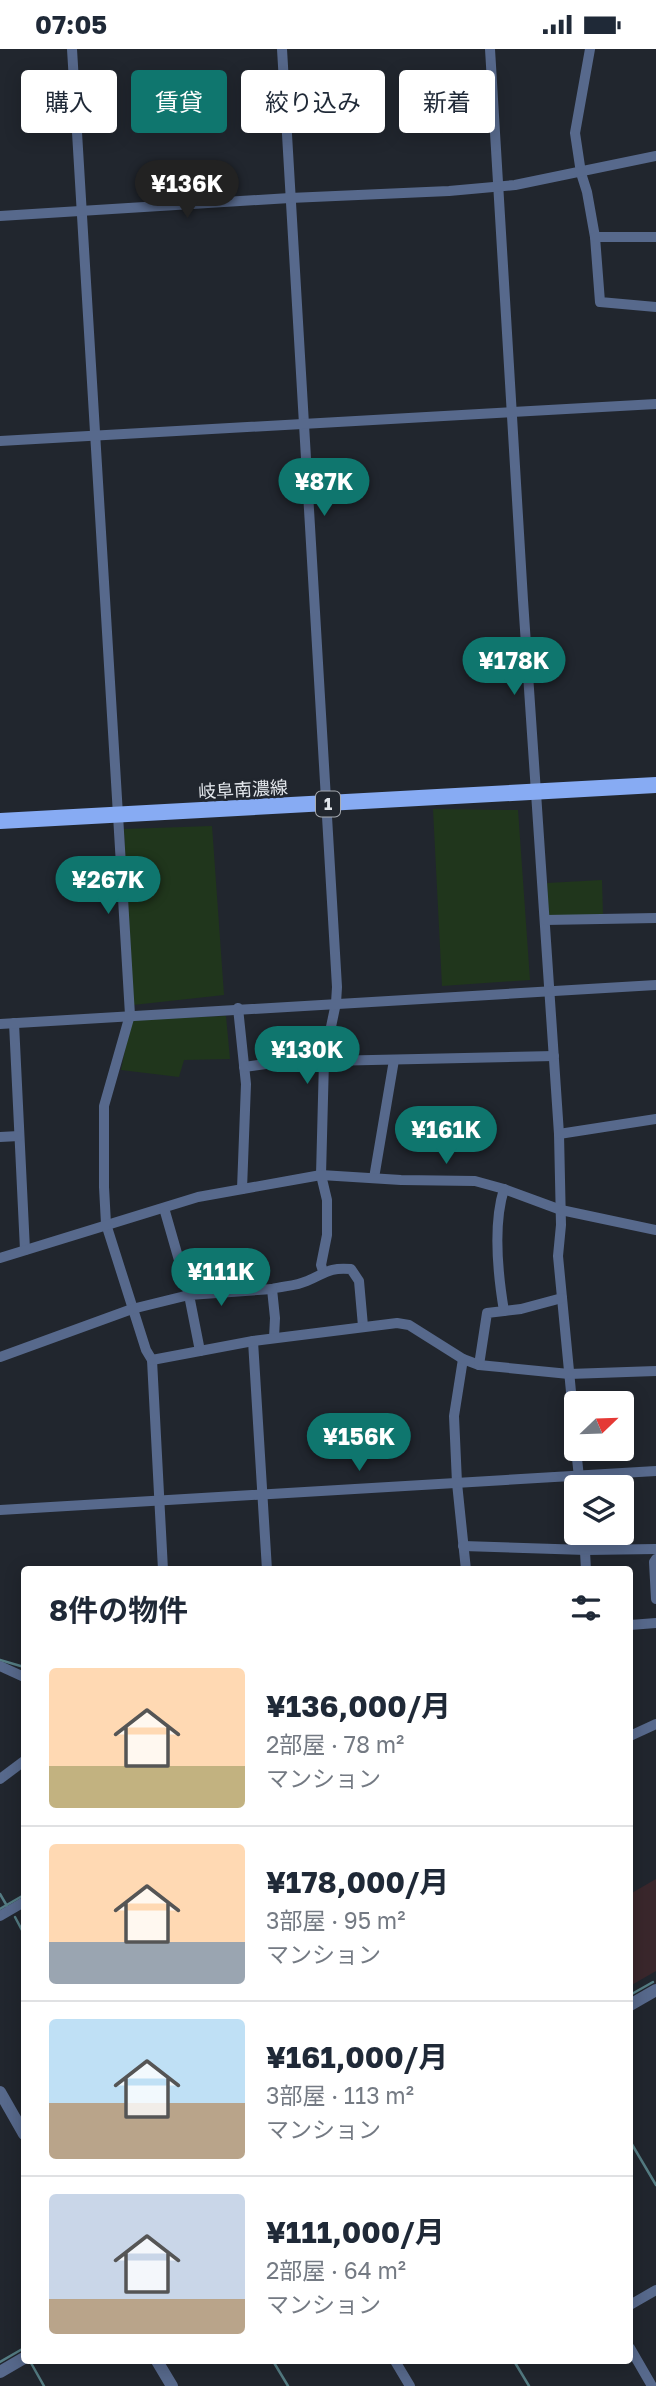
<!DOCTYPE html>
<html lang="ja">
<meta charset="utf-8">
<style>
:root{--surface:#fff;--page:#f6f6f7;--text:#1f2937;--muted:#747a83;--line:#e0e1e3;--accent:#0f766e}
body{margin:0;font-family:"Golos Text","Noto Sans JP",sans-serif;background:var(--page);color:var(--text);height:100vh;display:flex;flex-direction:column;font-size:26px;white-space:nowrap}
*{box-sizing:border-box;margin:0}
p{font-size:23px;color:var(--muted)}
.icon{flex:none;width:38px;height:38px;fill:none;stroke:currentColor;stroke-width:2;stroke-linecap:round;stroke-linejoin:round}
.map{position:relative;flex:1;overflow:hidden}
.side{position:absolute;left:21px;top:1517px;width:612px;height:798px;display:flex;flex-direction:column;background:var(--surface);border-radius:7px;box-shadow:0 4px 18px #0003}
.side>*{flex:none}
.banner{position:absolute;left:21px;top:21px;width:614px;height:63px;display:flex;gap:14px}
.needle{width:46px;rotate:67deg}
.controls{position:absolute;left:564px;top:1342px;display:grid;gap:14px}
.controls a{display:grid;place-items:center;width:70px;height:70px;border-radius:7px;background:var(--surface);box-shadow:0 4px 18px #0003;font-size:35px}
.price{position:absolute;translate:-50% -60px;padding:0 16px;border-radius:24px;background:var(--accent);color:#fff;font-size:23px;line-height:46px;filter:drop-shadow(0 2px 4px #0008)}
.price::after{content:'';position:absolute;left:50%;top:42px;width:21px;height:16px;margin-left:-10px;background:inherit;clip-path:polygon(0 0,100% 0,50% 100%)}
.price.current{background:#222;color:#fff}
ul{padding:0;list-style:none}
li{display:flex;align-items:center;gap:21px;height:175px;padding:0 28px}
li+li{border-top:2px solid var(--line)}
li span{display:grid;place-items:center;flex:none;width:196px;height:140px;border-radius:7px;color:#555}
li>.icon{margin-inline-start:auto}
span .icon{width:84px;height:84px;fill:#fffc;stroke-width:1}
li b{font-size:30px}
h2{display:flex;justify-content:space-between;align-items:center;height:84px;padding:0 28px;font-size:30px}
.tag{padding:0 24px;border-radius:7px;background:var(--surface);box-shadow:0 4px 18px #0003;font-size:24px;line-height:63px}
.tag.current{background:var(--accent);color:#fff}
.status{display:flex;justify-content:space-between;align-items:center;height:49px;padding:0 35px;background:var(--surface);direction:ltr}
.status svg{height:19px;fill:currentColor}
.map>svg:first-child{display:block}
</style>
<div class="status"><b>07:05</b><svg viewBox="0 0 49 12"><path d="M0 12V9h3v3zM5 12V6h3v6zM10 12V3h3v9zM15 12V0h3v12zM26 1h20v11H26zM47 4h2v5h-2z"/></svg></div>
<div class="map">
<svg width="656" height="2337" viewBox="0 0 656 2337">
<rect width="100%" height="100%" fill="#21262e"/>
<path fill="#3a272c" d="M 656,1830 L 656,1922 L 630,1937 L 630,1845 Z"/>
<g fill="#20361c">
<path d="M 433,760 L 518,761 L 530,931 L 442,937 Z"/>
<path d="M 212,777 L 224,946 L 133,956 L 124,780 Z"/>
<path d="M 602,831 L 603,867 L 549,868 L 547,834 Z"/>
<path d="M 226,967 L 230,1010 L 184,1011 L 179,1028 L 121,1021 L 131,971 Z"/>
</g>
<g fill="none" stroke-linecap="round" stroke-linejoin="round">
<g stroke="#547c83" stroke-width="2.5">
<path d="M 0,1611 L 24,1618"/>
<path d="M 0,1845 L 7,1857"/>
<path d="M 0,1860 L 24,1846"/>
<path d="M 15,1868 L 24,1885"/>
<path d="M 630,1946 L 653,1933"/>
<path d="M 630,2092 L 656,2136"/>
<path d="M 273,2312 L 288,2337"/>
<path d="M 514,2312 L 529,2337"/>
<path d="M 0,2313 L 24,2299"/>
<path d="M 31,2314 L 44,2337"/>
</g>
<g stroke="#57698c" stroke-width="10">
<path d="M 72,0 L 130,966 L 104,1057 L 104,1138 L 106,1175 L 146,1301 L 152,1311 L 163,1521"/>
<path d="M 282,0 L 337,938 L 336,954 L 324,1011 L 321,1126 L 327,1151 L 327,1186 L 321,1216 L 323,1222"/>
<path d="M 490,0 L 523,551 L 559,1085 L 561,1176 L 558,1207 L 576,1395"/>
<path d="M 590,0 L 575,84 L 581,124 L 587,143 L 595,188 L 600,253 L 656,258"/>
<path d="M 0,167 L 290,149 L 449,142 L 515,136 L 656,107"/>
<path d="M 595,188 L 656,188"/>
<path d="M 0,392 L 656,355"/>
<path d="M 545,871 L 656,869"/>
<path d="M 238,959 L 246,1035 L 242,1140"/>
<path d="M 14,974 L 25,1201"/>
<path d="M 0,975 L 656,936"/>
<path d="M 244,1018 L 280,1013 L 554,1007"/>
<path d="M 559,1085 L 656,1070"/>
<path d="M 0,1088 L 19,1087"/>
<path d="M 374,1129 L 394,1011"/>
<path d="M 0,1209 L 198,1148 L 321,1126 L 401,1131 L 475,1132 L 504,1140 L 561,1161 L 656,1181"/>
<path d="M 504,1262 L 521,1260 L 562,1249"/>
<path d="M 274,1289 L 275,1269 L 272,1240 C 283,1237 296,1237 307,1232 C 326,1224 329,1218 351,1220 L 359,1232 L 363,1277"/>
<path d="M 253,1292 L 267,1521"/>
<path d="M 200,1302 L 189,1246 L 272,1240"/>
<path d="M 0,1308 L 132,1260 L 189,1246 L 164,1159"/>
<path d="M 463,1310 L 454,1367 L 457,1434 L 466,1521"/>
<path d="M 152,1311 L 253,1292 L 397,1274 L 409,1276 L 463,1310 L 479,1316 L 569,1325 L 656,1322"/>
<path d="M 479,1316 L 487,1264 L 504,1262 C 498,1226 493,1175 504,1140"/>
<path d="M 576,1400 L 580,1438"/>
<path d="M 0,1461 L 656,1422"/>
<path d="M 584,1484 L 586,1521"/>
<path d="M 463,1497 L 586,1501 L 656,1500"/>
<path d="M 656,1510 L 654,1513 L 656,1550"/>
<path d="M 630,1576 L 656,1574"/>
<path d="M 0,1617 L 24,1628"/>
<path d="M 630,1687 L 656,1675"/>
<path d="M 0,1730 L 24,1712"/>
<path d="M 0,1867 L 24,1853"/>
<path d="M 630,2256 L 656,2241"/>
<path d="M 630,2299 L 652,2337"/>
<path d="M 395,2312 L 410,2337"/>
</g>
<g stroke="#57698c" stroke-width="12">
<path d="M 630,1956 L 656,1941"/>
<path d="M 0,2043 L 24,2085"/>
<path d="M 157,2312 L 172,2337"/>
<path d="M 0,2323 L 24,2309"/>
</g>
<path stroke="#87abf3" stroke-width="16" d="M 0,772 L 656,736"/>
</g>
<g text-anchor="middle" stroke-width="5" stroke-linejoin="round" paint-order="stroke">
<rect fill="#21262e" stroke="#a8acb2" stroke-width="2" x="316" y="742.5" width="24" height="25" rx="5"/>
<g font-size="16" font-weight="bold" fill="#e2e6eb">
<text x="328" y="761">1</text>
</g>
<g font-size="18" fill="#e2e6eb" stroke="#21262e">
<text transform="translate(243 741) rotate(-3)" y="6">岐阜南濃線</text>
</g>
</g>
</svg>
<div class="controls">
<a><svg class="needle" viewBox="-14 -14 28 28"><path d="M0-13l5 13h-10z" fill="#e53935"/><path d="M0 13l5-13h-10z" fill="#747a83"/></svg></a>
<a><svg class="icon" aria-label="layers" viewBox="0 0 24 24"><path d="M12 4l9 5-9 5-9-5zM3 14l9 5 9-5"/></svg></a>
</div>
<b class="price current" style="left:187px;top:171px">¥136K</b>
<b class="price" style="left:324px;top:469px">¥87K</b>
<b class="price" style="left:514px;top:648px">¥178K</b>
<b class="price" style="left:108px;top:867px">¥267K</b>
<b class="price" style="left:307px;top:1037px">¥130K</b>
<b class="price" style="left:446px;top:1117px">¥161K</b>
<b class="price" style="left:221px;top:1259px">¥111K</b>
<b class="price" style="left:359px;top:1424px">¥156K</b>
<div class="banner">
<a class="tag">購入</a>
<a class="tag current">賃貸</a>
<a class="tag">絞り込み</a>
<a class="tag">新着</a>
</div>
<section class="side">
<h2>8件の物件<svg class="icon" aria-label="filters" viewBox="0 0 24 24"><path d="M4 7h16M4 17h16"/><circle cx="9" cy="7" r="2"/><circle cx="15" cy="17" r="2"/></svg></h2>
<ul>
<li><span style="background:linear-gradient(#ffd9b3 70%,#c2b280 0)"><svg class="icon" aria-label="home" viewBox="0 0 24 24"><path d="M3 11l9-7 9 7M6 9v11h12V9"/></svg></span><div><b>¥136,000/月</b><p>2部屋 · 78 m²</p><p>マンション</p></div></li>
<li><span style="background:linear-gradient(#ffd9b3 70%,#9aa5b1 0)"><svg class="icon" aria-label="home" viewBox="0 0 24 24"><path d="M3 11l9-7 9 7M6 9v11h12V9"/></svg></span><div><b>¥178,000/月</b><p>3部屋 · 95 m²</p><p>マンション</p></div></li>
<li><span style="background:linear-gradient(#bfe0f5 60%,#b9a48a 0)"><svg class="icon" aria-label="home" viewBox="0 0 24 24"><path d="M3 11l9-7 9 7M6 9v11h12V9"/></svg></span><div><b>¥161,000/月</b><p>3部屋 · 113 m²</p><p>マンション</p></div></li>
<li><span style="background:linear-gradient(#c9d6e8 75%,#b9a48a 0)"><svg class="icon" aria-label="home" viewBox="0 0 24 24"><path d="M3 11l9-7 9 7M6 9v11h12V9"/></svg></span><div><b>¥111,000/月</b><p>2部屋 · 64 m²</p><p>マンション</p></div></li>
</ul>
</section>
</div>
